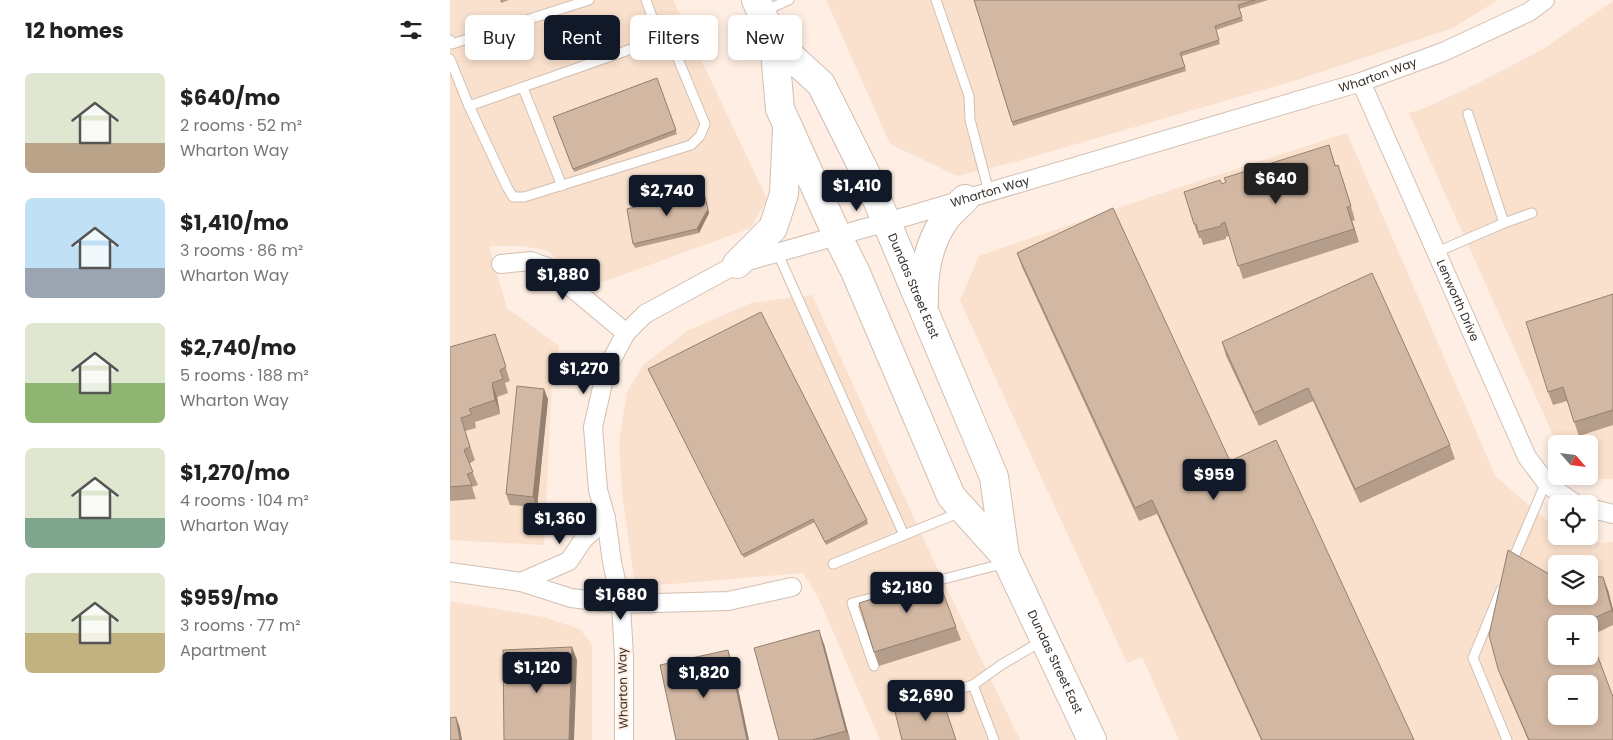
<!DOCTYPE html>
<meta charset="utf-8">
<style>
:root{--surface:#fff;--page:#f6f6f6;--text:#222;--muted:#767676;--accent:#111827}
body{margin:0;font-family:Poppins,sans-serif;background:var(--page);color:var(--text);height:100vh;display:flex;flex-direction:column;font-size:19px;white-space:nowrap}
*{box-sizing:border-box;margin:0}
p{font-size:16px;color:var(--muted)}
.icon{flex:none;width:28px;height:28px;fill:none;stroke:currentColor;stroke-width:2;stroke-linecap:round;stroke-linejoin:round}
.map{position:relative;flex:1;overflow:hidden}
.sheet{display:flex;flex-direction:column;background:var(--surface);width:450px}
.sheet>*{flex:none}
.hud{position:absolute;left:15px;top:15px;width:475px;height:45px;display:flex;gap:10px}
.needle{width:32px;rotate:118deg}
.tools{position:absolute;left:1098px;top:435px;display:grid;gap:10px}
.tools a{display:grid;place-items:center;width:50px;height:50px;border-radius:8px;background:var(--surface);box-shadow:0 2px 8px #0003;font-size:25px}
.price{position:absolute;translate:-50% -42px;padding:0 11px;border-radius:5px;background:var(--accent);color:#fff;font-size:16px;line-height:32px;filter:drop-shadow(0 1px 2px #0008)}
.price::after{content:'';position:absolute;left:50%;top:30px;width:15px;height:11px;margin-left:-8px;background:inherit;clip-path:polygon(0 0,100% 0,50% 100%)}
.price.active{background:#222;color:#fff}
ul{padding:0;list-style:none}
li{display:flex;align-items:center;gap:15px;height:125px;padding:0 25px}
li span{display:grid;place-items:center;flex:none;width:140px;height:100px;border-radius:8px;color:#555}
li>.icon{margin-inline-start:auto}
span .icon{width:60px;height:60px;fill:#fffc;stroke-width:1}
li b{font-size:21px}
h2{display:flex;justify-content:space-between;align-items:center;height:60px;padding:0 25px;font-size:21px}
.chip{padding:0 18px;border-radius:8px;background:var(--surface);box-shadow:0 2px 8px #0003;font-size:18px;line-height:45px}
.chip.active{background:var(--accent);color:#fff}
main{display:flex;flex:1;min-height:0}
.map>svg:first-child{display:block}
</style>
<main>
<section class="sheet">
<h2>12 homes<svg class="icon" aria-label="filters" viewBox="0 0 24 24"><path d="M4 7h16M4 17h16"/><circle cx="9" cy="7" r="2"/><circle cx="15" cy="17" r="2"/></svg></h2>
<ul>
<li><span style="background:linear-gradient(#dfe7d0 70%,#b9a48a 0)"><svg class="icon" aria-label="home" viewBox="0 0 24 24"><path d="M3 11l9-7 9 7M6 9v11h12V9"/></svg></span><div><b>$640/mo</b><p>2 rooms · 52 m²</p><p>Wharton Way</p></div></li>
<li><span style="background:linear-gradient(#bfe0f5 70%,#9aa5b1 0)"><svg class="icon" aria-label="home" viewBox="0 0 24 24"><path d="M3 11l9-7 9 7M6 9v11h12V9"/></svg></span><div><b>$1,410/mo</b><p>3 rooms · 86 m²</p><p>Wharton Way</p></div></li>
<li><span style="background:linear-gradient(#dfe7d0 60%,#8fb573 0)"><svg class="icon" aria-label="home" viewBox="0 0 24 24"><path d="M3 11l9-7 9 7M6 9v11h12V9"/></svg></span><div><b>$2,740/mo</b><p>5 rooms · 188 m²</p><p>Wharton Way</p></div></li>
<li><span style="background:linear-gradient(#dfe7d0 70%,#7fa58c 0)"><svg class="icon" aria-label="home" viewBox="0 0 24 24"><path d="M3 11l9-7 9 7M6 9v11h12V9"/></svg></span><div><b>$1,270/mo</b><p>4 rooms · 104 m²</p><p>Wharton Way</p></div></li>
<li><span style="background:linear-gradient(#dfe7d0 60%,#c2b280 0)"><svg class="icon" aria-label="home" viewBox="0 0 24 24"><path d="M3 11l9-7 9 7M6 9v11h12V9"/></svg></span><div><b>$959/mo</b><p>3 rooms · 77 m²</p><p>Apartment</p></div></li>
</ul>
</section>
<div class="map">
<svg width="1163" height="740" viewBox="0 0 1163 740">
<rect width="100%" height="100%" fill="#feeee3"/>
<g fill="#fae1cd" fill-rule="evenodd">
<path d="M 0,0 L 223,0 L 317,199 L 301,228 L 139,287 L 120,267 L 95,250 L 71,246 L 39,246 L 57,308 L 109,346 L 102,382 L 94,545 L 0,540 Z"/>
<path d="M 376,0 L 1048,0 L 1003,28 L 847,80 L 564,162 L 507,176 L 440,144 Z"/>
<path d="M 1163,1 L 1163,479 L 1150,479 L 1139,472 L 1139,444 L 1107,444 L 959,113 L 975,108 L 1026,84 L 1093,49 Z"/>
<path d="M 897,133 L 1046,477 L 1106,528 L 1106,536 L 1129,536 L 1151,543 L 1163,542 L 1163,740 L 729,740 L 692,657 L 677,663 L 510,301 L 529,256 L 706,195 ZM 1106,564 L 1139,564 L 1139,596 L 1106,596 ZM 1106,624 L 1139,624 L 1139,656 L 1106,656 ZM 1106,684 L 1139,684 L 1139,716 L 1106,716 Z"/>
<path d="M 362,295 L 481,555 L 570,740 L 430,740 L 367,595 L 353,573 L 185,587 L 172,493 L 169,441 L 177,392 L 193,365 L 237,331 L 301,303 Z"/>
<path d="M 0,601 L 93,617 L 130,629 L 142,645 L 142,740 L 0,740 Z"/>
</g>
<g fill="none" stroke-linecap="round" stroke-linejoin="round">
<g stroke="#d1bfb1" stroke-width="11">
<g id="service">
<path d="M 196,0 L 210,39 L 226,54 L 255,124 L 250,136 L 241,145 L 74,197 L 63,197 L 57,187 L 19,106 L 210,39"/>
<path d="M 486,0 L 519,96 L 520,120 L 539,192"/>
<path d="M 314,11 L 339,0"/>
<path d="M 0,40 L 2,44 L 139,0"/>
<path d="M 0,59 L 19,106"/>
<path d="M 73,88 L 112,186"/>
<path d="M 1018,114 L 1054,223"/>
<path d="M 987,252 L 1054,223 L 1082,213"/>
<path d="M 328,254 L 454,535 L 511,512"/>
<path d="M 383,564 L 454,535"/>
<path d="M 1061,564 L 1096,482"/>
<path d="M 474,584 L 556,563"/>
<path d="M 1051,590 L 1023,658 L 1057,740"/>
<path d="M 424,666 L 402,603 L 457,589"/>
<path d="M 449,706 L 523,685"/>
<path d="M 544,740 L 523,685 L 551,665 L 592,641"/>
</g>
</g>
<g stroke="#d1bfb1" stroke-width="20">
<g id="minor">
<path id="s1" d="M 911,82 L 1077,457 L 1098,485 L 1126,504"/>
<path d="M 51,264 L 81,261 L 97,267 L 176,333"/>
<path d="M 1139,508 L 1163,514"/>
<path d="M 0,572 L 71,582 L 121,598 L 171,604 L 278,601 L 342,587"/>
<path d="M 71,582 L 119,561 L 133,540 L 156,518"/>
<path id="s2" d="M 174,740 L 174,657 L 171,604 L 162,562 L 156,518 L 148,490 L 143,427 L 156,370 L 176,333 L 195,314 L 287,264 L 458,216 L 911,82 L 993,52 L 1079,12 L 1095,0"/>
</g>
</g>
<g stroke="#d1bfb1" stroke-width="30">
<g id="primary">
<path id="s3" d="M 306,0 L 324,41 L 330,109 L 387,235 L 405,271 L 501,496 L 555,556 L 642,740"/>
<path id="s4" d="M 324,41 L 371,84 L 417,176 L 544,477 L 555,556"/>
<path d="M 287,264 L 323,228 L 334,194 L 337,129"/>
<path d="M 474,303 C 473,274 477,246 494,221 C 499,213 508,206 515,199"/>
</g>
</g>
<use href="#service" stroke="#fff" stroke-width="9"/>
<use href="#minor" stroke="#fff" stroke-width="18"/>
<use href="#primary" stroke="#fff" stroke-width="28"/>
</g>
<g fill="#b59d8b" fill-rule="evenodd">
<path d="M 50,0 L 59,0 L 51,3 Z"/>
<path d="M 524,0 L 818,0 L 789,9 L 793,21 L 766,30 L 770,44 L 732,56 L 736,71 L 563,126 Z"/>
<path d="M 207,78 L 227,134 L 124,172 L 103,117 Z"/>
<path d="M 879,145 L 886,166 L 893,179 L 905,220 L 902,221 L 909,242 L 793,279 L 779,236 L 776,237 L 776,239 L 753,245 L 751,238 L 749,238 L 744,224 L 772,184 Z"/>
<path d="M 254,193 L 259,213 L 249,233 L 185,248 L 183,244 Z"/>
<path d="M 567,253 L 780,461 L 964,740 L 811,740 L 707,514 L 689,521 L 572,267 Z"/>
<path d="M 1163,294 L 1163,425 L 1129,436 L 1117,401 L 1103,405 L 1098,392 Z"/>
<path d="M 45,334 L 60,381 L 55,383 L 58,393 L 47,397 L 50,414 L 25,422 L 26,428 L 15,431 L 25,460 L 19,464 L 28,485 L 22,487 L 26,499 L 0,501 L 0,347 Z"/>
<path d="M 772,342 L 1000,445 L 1005,459 L 910,503 L 863,401 L 809,426 L 776,356 Z"/>
<path d="M 198,369 L 417,520 L 418,524 L 376,545 L 365,522 L 294,558 Z"/>
<path d="M 98,399 L 87,507 L 60,505 L 56,494 Z"/>
<path d="M 1099,574 L 1158,590 L 1163,610 L 1163,625 L 1140,636 L 1163,740 L 1078,740 L 1053,682 L 1048,669 ZM 1106,624 L 1139,624 L 1139,656 Z"/>
<path d="M 492,590 L 511,640 L 429,666 L 424,652 L 489,591 Z"/>
<path d="M 374,644 L 400,740 L 329,740 Z"/>
</g>
<g fill="#938071">
<path d="M 254,193 L 259,213 L 249,233 L 247,229 Z"/>
<path d="M 897,207 L 902,221 L 909,242 L 904,229 Z"/>
<path d="M 42,383 L 47,397 L 50,414 L 45,400 Z"/>
<path d="M 94,389 L 98,399 L 87,507 L 83,497 Z"/>
<path d="M 1153,577 L 1158,590 L 1163,610 L 1163,614 Z"/>
<path d="M 369,630 L 374,644 L 400,740 L 396,731 Z"/>
<path d="M 122,647 L 127,660 L 124,740 L 119,740 Z"/>
<path d="M 278,650 L 283,664 L 299,740 L 297,740 Z"/>
<path d="M 6,717 L 10,728 L 12,740 L 10,740 Z"/>
</g>
<g fill="#d2b7a2" stroke="#938071" fill-rule="evenodd">
<path d="M 524,0 L 805,0 L 788,5 L 792,17 L 765,26 L 769,40 L 730,53 L 735,67 L 562,122 Z"/>
<path d="M 207,78 L 226,130 L 123,169 L 103,117 Z"/>
<path d="M 879,145 L 885,166 L 888,165 L 901,206 L 897,207 L 904,229 L 788,266 L 775,222 L 771,224 L 771,226 L 748,232 L 746,224 L 744,224 L 734,192 L 770,180 L 772,184 L 776,182 L 774,178 Z"/>
<path d="M 253,189 L 258,209 L 247,229 L 183,244 L 177,209 Z"/>
<path d="M 663,208 L 780,461 L 826,440 L 964,740 L 812,740 L 702,500 L 685,508 L 567,253 Z"/>
<path d="M 922,273 L 1000,445 L 905,489 L 858,388 L 804,413 L 772,342 Z"/>
<path d="M 1163,294 L 1163,410 L 1124,422 L 1113,387 L 1098,392 L 1076,322 Z"/>
<path d="M 311,312 L 417,520 L 375,542 L 363,519 L 292,555 L 198,369 Z"/>
<path d="M 45,334 L 56,367 L 50,370 L 53,379 L 42,383 L 45,400 L 19,409 L 22,414 L 11,418 L 20,447 L 14,450 L 23,472 L 17,474 L 22,485 L 0,487 L 0,347 Z"/>
<path d="M 67,386 L 94,389 L 83,497 L 56,494 Z"/>
<path d="M 1058,550 L 1099,574 L 1106,574 L 1106,596 L 1139,596 L 1139,576 L 1153,577 L 1162,610 L 1135,622 L 1135,624 L 1106,624 L 1106,656 L 1139,656 L 1139,633 L 1163,697 L 1163,740 L 1079,740 L 1048,669 L 1039,635 ZM 1106,684 L 1139,684 L 1139,716 L 1106,716 Z"/>
<path d="M 483,573 L 488,591 L 492,590 L 506,627 L 424,652 L 409,603 L 465,586 L 463,579 Z"/>
<path d="M 369,630 L 396,731 L 362,740 L 329,740 L 304,648 Z"/>
<path d="M 122,647 L 119,740 L 54,740 L 53,650 Z"/>
<path d="M 278,650 L 297,740 L 226,740 L 210,665 Z"/>
<path d="M 492,698 L 506,740 L 452,740 L 445,712 Z"/>
<path d="M 6,717 L 10,740 L 0,740 L 0,718 Z"/>
</g>
<g text-anchor="middle" stroke-width="4" stroke-linejoin="round" paint-order="stroke">
<g font-size="12" fill="#37302a" stroke="#feeee3">
<text dy="4" stroke="none"><textPath href="#s2" startOffset="1216">Wharton Way</textPath></text>
<text dy="4" stroke="none"><textPath href="#s2" startOffset="811">Wharton Way</textPath></text>
<text dy="4" stroke="none"><textPath href="#s4" startOffset="286">Dundas Street East</textPath></text>
<text dy="4" stroke="none"><textPath href="#s1" startOffset="239">Lenworth Drive</textPath></text>
<text dy="4" stroke="none"><textPath href="#s3" startOffset="734">Dundas Street East</textPath></text>
<text transform="translate(173 688) rotate(-91)" y="4">Wharton Way</text>
</g>
</g>
</svg>
<div class="tools">
<a><svg class="needle" viewBox="-14 -14 28 28"><path d="M0-13l5 13h-10z" fill="#e53935"/><path d="M0 13l5-13h-10z" fill="#767676"/></svg></a>
<a><svg class="icon" aria-label="locate" viewBox="0 0 24 24"><circle cx="12" cy="12" r="6"/><path d="M12 2v4M12 18v4M2 12h4M18 12h4"/></svg></a>
<a><svg class="icon" aria-label="layers" viewBox="0 0 24 24"><path d="M12 4l9 5-9 5-9-5zM3 14l9 5 9-5"/></svg></a>
<a>+</a>
<a>−</a>
</div>
<b class="price active" style="left:826px;top:205px">$640</b>
<b class="price" style="left:407px;top:212px">$1,410</b>
<b class="price" style="left:217px;top:217px">$2,740</b>
<b class="price" style="left:113px;top:301px">$1,880</b>
<b class="price" style="left:134px;top:395px">$1,270</b>
<b class="price" style="left:764px;top:501px">$959</b>
<b class="price" style="left:110px;top:545px">$1,360</b>
<b class="price" style="left:457px;top:614px">$2,180</b>
<b class="price" style="left:171px;top:621px">$1,680</b>
<b class="price" style="left:87px;top:694px">$1,120</b>
<b class="price" style="left:254px;top:699px">$1,820</b>
<b class="price" style="left:476px;top:722px">$2,690</b>
<div class="hud">
<a class="chip">Buy</a>
<a class="chip active">Rent</a>
<a class="chip">Filters</a>
<a class="chip">New</a>
</div>
</div>
</main>
